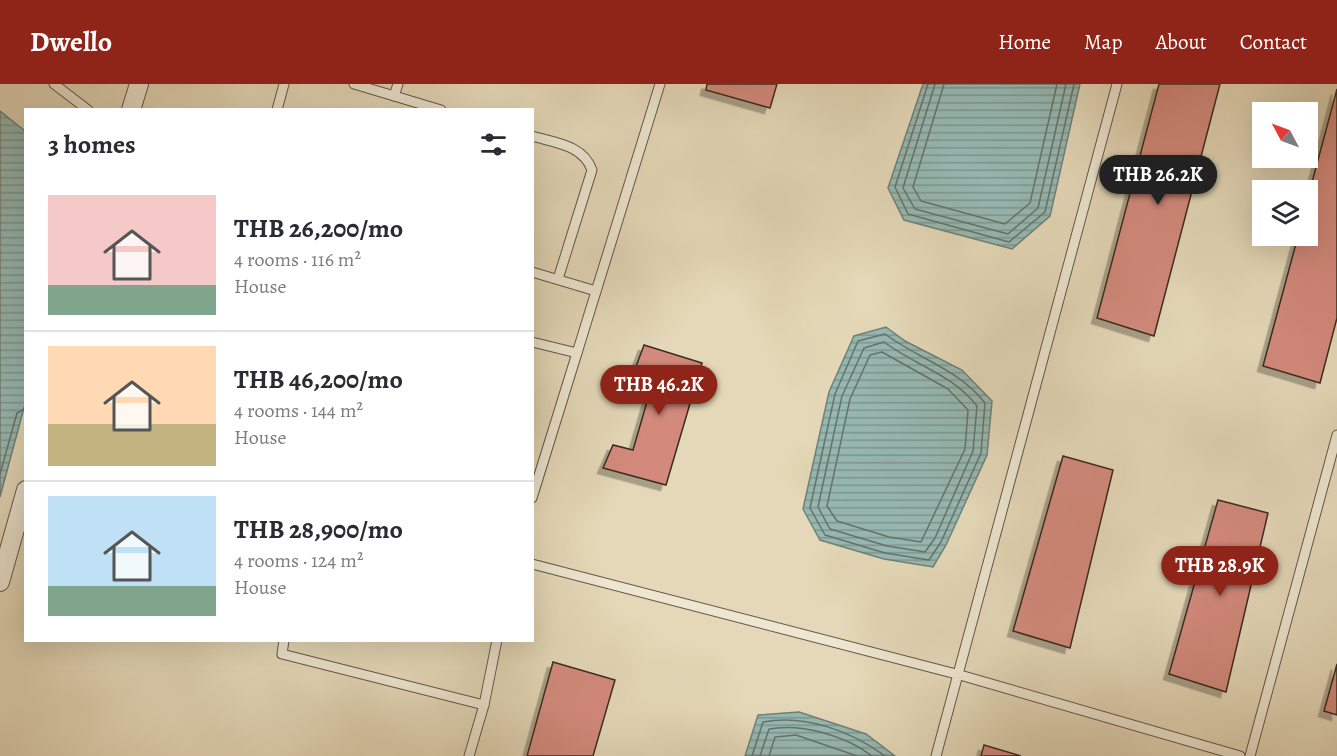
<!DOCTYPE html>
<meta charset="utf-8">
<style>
:root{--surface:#fff;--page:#f7f7f7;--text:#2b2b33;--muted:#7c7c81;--line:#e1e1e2;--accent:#8f2418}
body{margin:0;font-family:Alegreya,serif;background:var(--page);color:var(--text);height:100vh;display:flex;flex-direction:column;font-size:22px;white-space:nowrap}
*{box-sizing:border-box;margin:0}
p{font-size:20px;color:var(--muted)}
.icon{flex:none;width:33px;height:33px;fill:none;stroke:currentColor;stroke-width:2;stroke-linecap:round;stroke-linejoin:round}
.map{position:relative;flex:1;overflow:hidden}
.panel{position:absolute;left:24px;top:24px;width:510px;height:534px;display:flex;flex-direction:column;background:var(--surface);border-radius:0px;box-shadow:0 6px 24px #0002}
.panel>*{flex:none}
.needle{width:39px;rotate:311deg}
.tools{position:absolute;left:1252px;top:18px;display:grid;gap:12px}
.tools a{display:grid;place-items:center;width:66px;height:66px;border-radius:0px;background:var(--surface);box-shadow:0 6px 24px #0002;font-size:30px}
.price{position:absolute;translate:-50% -51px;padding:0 14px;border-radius:21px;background:var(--accent);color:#fff;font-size:20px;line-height:39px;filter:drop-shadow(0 2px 3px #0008)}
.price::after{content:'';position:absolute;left:50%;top:36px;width:18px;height:14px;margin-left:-9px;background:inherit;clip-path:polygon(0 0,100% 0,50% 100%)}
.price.on{background:#222;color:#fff}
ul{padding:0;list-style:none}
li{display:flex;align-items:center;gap:18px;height:150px;padding:0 24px}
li+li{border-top:2px solid var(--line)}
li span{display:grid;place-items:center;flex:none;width:168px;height:120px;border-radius:0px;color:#555}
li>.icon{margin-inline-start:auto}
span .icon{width:72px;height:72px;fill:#fffc;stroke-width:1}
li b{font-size:26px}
h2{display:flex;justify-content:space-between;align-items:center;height:72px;padding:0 24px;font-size:26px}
header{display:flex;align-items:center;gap:36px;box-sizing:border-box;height:84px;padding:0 30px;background:var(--accent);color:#fff}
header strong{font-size:28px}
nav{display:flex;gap:33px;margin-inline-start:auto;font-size:21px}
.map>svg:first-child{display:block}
</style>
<header>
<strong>Dwello</strong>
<nav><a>Home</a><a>Map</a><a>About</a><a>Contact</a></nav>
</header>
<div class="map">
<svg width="1337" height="672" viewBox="0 0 1337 672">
<defs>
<pattern id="water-rules" width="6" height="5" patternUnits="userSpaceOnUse" patternTransform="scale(1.5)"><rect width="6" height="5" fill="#96b9b3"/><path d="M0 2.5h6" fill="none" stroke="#7b9791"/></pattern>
<filter id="shadow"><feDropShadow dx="-5.5" dy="5.5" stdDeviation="0" flood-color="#0004"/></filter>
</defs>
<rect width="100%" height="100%" fill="#e4d8b8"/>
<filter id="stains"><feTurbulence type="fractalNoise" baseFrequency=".00333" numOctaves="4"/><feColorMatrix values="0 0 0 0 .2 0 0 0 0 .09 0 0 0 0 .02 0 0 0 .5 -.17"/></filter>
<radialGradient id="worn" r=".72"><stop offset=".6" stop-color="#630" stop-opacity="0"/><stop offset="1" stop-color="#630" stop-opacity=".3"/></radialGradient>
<g fill="url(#water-rules)" stroke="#718179" stroke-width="1.5">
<path d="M 923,0 L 1080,0 L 1050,132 L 1012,165 L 904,136 L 888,104 Z"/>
<path d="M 0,27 L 25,47 L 25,320 L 0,413 Z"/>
<path d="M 886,243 L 905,257 L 962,286 L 992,317 L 987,371 L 946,461 L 933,483 L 884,475 L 820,456 L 803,425 L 829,308 L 854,252 Z"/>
<path d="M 799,628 L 866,650 L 895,672 L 745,672 L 758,631 Z"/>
</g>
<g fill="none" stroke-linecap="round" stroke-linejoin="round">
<g stroke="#68726a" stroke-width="1.5">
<path d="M 928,0 L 895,103 L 908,130 L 1009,158 L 1045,128 L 1074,0"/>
<path d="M 935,0 L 903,104 L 915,125 L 1008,150 L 1038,124 L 1066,0"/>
<path d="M 944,0 L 913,103 L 921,117 L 1005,140 L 1030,119 L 1057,0"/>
<path d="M 885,250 C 920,276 957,284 985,319 L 981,369 L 941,458 L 929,476 L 885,469 L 825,451 L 810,424 L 835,310 L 858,257 Z"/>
<path d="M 884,258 C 916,282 952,290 977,322 L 973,367 L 935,454 L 925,468 L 887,462 L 830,445 L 818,423 L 842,312 L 864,264 Z"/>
<path d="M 882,268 L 948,305 L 968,326 L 965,365 L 921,458 L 889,453 L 837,437 L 827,422 L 850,315 L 870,271 Z"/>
<path d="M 0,390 L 17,329 L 26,324"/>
<path d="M 752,672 L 763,638 C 805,630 851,647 885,672"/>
<path d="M 760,672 L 769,645 C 802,639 846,652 872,672"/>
<path d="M 769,672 L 775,653 L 796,651 L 857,672"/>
</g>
</g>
<g fill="#d38a7b" stroke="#3a2c21" stroke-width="1.5" filter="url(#shadow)">
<path d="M 707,0 L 777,0 L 770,24 L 706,6 Z"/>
<path d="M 1159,0 L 1220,0 L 1154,252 L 1097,234 Z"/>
<path d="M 1337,5 L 1337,234 L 1320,299 L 1263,282 L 1298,152 L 1308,152 L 1308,113 Z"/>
<path d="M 644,261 L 702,279 L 666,401 L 603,384 L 613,361 L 633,366 L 653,297 L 634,288 Z"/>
<path d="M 1063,372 L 1113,386 L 1070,564 L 1013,547 Z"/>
<path d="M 1218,416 L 1268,429 L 1226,608 L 1169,590 Z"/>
<path d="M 553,578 L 615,596 L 593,672 L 527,672 Z"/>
<path d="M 1337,580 L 1337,631 L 1324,627 Z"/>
<path d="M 984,661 L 1021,672 L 981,672 Z"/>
</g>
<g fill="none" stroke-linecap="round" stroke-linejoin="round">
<g stroke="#645747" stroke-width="11">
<g id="service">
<path d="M 54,0 L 88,26"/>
<path d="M 354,0 L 441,26"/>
<path d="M 394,12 L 398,0"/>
<path d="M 277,26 L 284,0"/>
<path d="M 532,52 C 556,59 583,61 592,86 L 558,195"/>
<path d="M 532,188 L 596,207"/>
<path d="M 532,258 L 577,269 L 660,0"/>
<path d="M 532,414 L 577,269"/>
<path d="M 532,480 L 960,591 L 1240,672"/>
<path d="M 284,556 L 282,570 L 484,621 L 469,672"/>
<path d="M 484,621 L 497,556"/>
<path d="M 936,672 L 1117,0"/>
<path d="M 1250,672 L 1337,351"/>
</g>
</g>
<g stroke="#645747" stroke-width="20">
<g id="minor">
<path d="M 131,26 L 139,0"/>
<path d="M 0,498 L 26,406"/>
</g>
</g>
<use href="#service" stroke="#ede6d1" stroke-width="9"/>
<use href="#minor" stroke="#ede6d1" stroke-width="18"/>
</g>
<rect width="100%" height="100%" filter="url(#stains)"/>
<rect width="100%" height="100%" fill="url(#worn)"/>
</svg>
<div class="tools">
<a><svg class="needle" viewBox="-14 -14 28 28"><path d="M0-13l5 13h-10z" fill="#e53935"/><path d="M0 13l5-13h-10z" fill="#7c7c81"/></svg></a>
<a><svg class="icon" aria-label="layers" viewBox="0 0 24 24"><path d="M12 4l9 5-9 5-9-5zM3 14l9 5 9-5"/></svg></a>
</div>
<b class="price on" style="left:1158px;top:122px">THB 26.2K</b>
<b class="price" style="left:659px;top:332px">THB 46.2K</b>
<b class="price" style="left:1220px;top:513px">THB 28.9K</b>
<section class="panel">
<h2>3 homes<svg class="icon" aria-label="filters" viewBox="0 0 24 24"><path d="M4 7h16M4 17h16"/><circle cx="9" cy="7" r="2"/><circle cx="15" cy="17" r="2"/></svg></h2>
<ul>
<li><span style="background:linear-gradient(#f6c9c9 75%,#7fa58c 0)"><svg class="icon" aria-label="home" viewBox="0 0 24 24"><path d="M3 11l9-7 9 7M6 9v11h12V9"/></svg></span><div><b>THB 26,200/mo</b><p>4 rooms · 116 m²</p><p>House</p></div></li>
<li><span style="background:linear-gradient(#ffd9b3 65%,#c2b280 0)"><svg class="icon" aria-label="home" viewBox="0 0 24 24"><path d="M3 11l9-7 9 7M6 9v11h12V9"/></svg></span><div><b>THB 46,200/mo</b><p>4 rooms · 144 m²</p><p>House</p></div></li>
<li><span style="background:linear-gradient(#bfe0f5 75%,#7fa58c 0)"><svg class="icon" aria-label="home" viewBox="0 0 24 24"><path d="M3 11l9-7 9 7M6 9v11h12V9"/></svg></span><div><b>THB 28,900/mo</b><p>4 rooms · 124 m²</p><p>House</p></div></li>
</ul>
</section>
</div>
